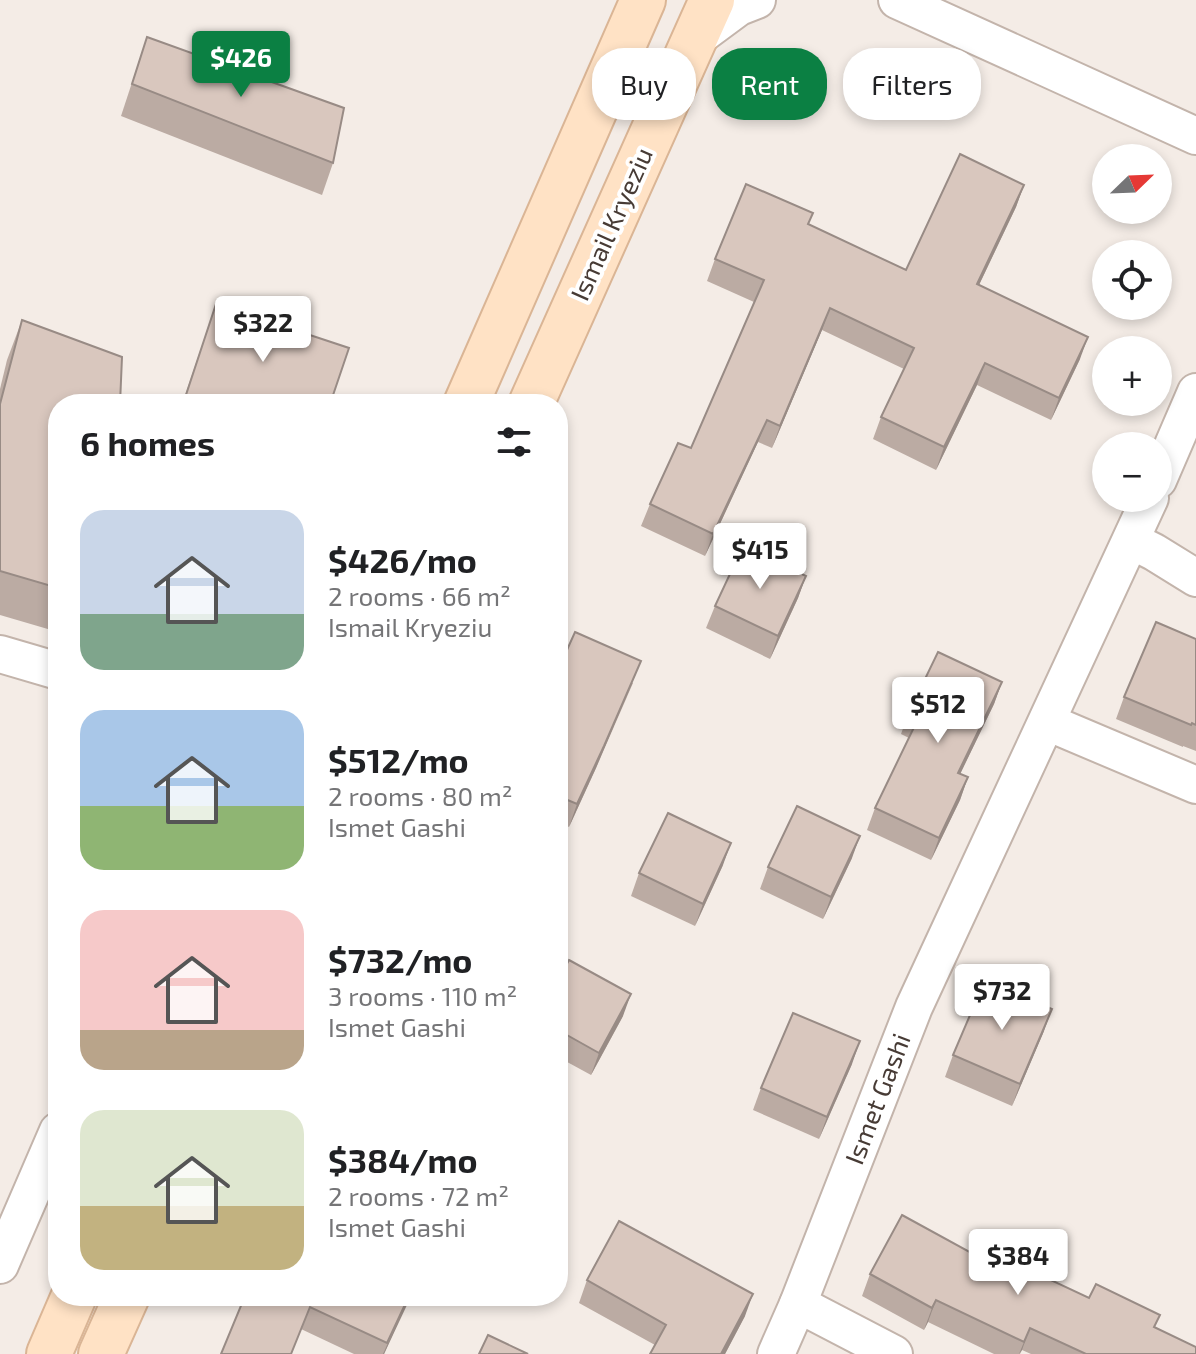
<!DOCTYPE html>
<meta charset="utf-8">
<style>
:root{--surface:#fff;--page:#f6f6f6;--text:#202124;--muted:#757577;--accent:#0b8043}
body{margin:0;font-family:"Exo 2",sans-serif;background:var(--page);color:var(--text);height:100vh;display:flex;flex-direction:column;font-size:30px;white-space:nowrap}
*{box-sizing:border-box;margin:0}
p{font-size:26px;color:var(--muted)}
.icon{flex:none;width:44px;height:44px;fill:none;stroke:currentColor;stroke-width:2;stroke-linecap:round;stroke-linejoin:round}
.map{position:relative;flex:1;overflow:hidden}
.panel{position:absolute;left:48px;top:394px;width:520px;height:912px;display:flex;flex-direction:column;background:var(--surface);border-radius:32px;box-shadow:0 4px 12px #0003}
.panel>*{flex:none}
.hud{position:absolute;left:592px;top:48px;width:484px;height:72px;display:flex;gap:16px}
.needle{width:52px;rotate:67deg}
.fabs{position:absolute;left:1092px;top:144px;display:grid;gap:16px}
.fabs a{display:grid;place-items:center;width:80px;height:80px;border-radius:50%;background:var(--surface);box-shadow:0 4px 12px #0003;font-size:40px}
.price{position:absolute;translate:-50% -68px;padding:0 18px;border-radius:8px;background:#fff;color:#222;font-size:26px;line-height:52px;filter:drop-shadow(0 2px 4px #0008)}
.price::after{content:'';position:absolute;left:50%;top:48px;width:24px;height:18px;margin-left:-12px;background:inherit;clip-path:polygon(0 0,100% 0,50% 100%)}
.price.active{background:var(--accent);color:#fff}
ul{padding:0;list-style:none}
li{display:flex;align-items:center;gap:24px;height:200px;padding:0 32px}
li span{display:grid;place-items:center;flex:none;width:224px;height:160px;border-radius:24px;color:#555}
li>.icon{margin-inline-start:auto}
span .icon{width:96px;height:96px;fill:#fffc;stroke-width:1}
li b{font-size:34px}
h2{display:flex;justify-content:space-between;align-items:center;height:96px;padding:0 32px;font-size:34px}
.tag{padding:0 28px;border-radius:32px;background:var(--surface);box-shadow:0 4px 12px #0003;font-size:28px;line-height:72px}
.tag.active{background:var(--accent);color:#fff}
.map>svg:first-child{display:block}
</style>
<div class="map">
<svg width="1196" height="1354" viewBox="0 0 1196 1354">
<rect width="100%" height="100%" fill="#f4ece6"/>
<g fill="none" stroke-linecap="round" stroke-linejoin="round">
<g stroke="#c3b4ab" stroke-width="40">
<g id="street">
<path d="M 897,0 L 1196,136"/>
<path d="M 693,41 L 739,7 L 757,0"/>
<path d="M 1158,480 L 1196,392"/>
<path d="M 1132,541 L 1154,552 L 1196,578"/>
<path d="M 0,654 L 58,671"/>
<path d="M 1047,722 L 1196,785"/>
<path d="M 0,1265 L 58,1131"/>
<path d="M 798,1304 L 894,1354"/>
<path d="M 776,1354 L 798,1304 L 914,1007 L 1150,498"/>
</g>
</g>
<g stroke="#dab595" stroke-width="48">
<g id="secondary">
<path d="M 466,404 L 643,0"/>
<path d="M 531,404 L 712,0"/>
<path d="M 49,1354 L 74,1296"/>
<path d="M 101,1354 L 127,1296"/>
</g>
</g>
<use href="#street" stroke="#fff" stroke-width="36"/>
<use href="#secondary" stroke="#ffe2c5" stroke-width="44"/>
</g>
<g fill="#bbaba3">
<path d="M 147,37 L 333,163 L 322,195 L 121,116 Z"/>
<path d="M 1024,185 L 1016,207 L 979,285 L 1080,359 L 1051,420 L 977,385 L 936,470 L 873,439 L 881,417 L 904,369 L 822,330 L 772,448 L 758,442 L 705,556 L 641,526 L 650,504 L 691,448 L 754,302 L 707,281 L 715,259 L 809,224 L 906,270 Z"/>
<path d="M 216,304 L 330,404 L 182,404 Z"/>
<path d="M 22,320 L 58,404 L 58,632 L 0,615 L 0,389 L 7,360 Z"/>
<path d="M 806,576 L 798,598 L 770,659 L 706,628 L 715,606 Z"/>
<path d="M 1196,639 L 1196,751 L 1183,746 L 1183,747 L 1116,719 L 1124,697 Z"/>
<path d="M 558,670 L 633,683 L 596,768 L 569,827 L 558,822 Z"/>
<path d="M 1002,682 L 994,704 L 960,774 L 968,777 L 960,800 L 931,860 L 867,830 L 875,808 L 909,738 L 901,734 L 909,712 Z"/>
<path d="M 852,858 L 823,919 L 760,889 L 768,867 Z"/>
<path d="M 723,865 L 695,926 L 631,896 L 639,873 Z"/>
<path d="M 558,980 L 623,1016 L 591,1075 L 558,1057 Z"/>
<path d="M 1044,1031 L 1012,1106 L 945,1077 L 953,1055 Z"/>
<path d="M 852,1064 L 819,1139 L 753,1110 L 761,1088 Z"/>
<path d="M 984,1260 L 1089,1298 L 1155,1327 L 1196,1354 L 1031,1354 L 1022,1350 L 1020,1354 L 994,1354 L 928,1322 L 924,1330 L 862,1296 L 870,1274 Z"/>
<path d="M 587,1280 L 745,1316 L 725,1354 L 650,1354 L 655,1345 L 579,1303 Z"/>
<path d="M 245,1296 L 410,1296 L 384,1354 L 354,1354 L 301,1329 L 291,1354 L 221,1354 Z"/>
</g>
<g fill="#988b85">
<path d="M 1024,185 L 1016,207 L 969,306 L 977,284 Z"/>
<path d="M 830,308 L 822,330 L 772,448 L 780,426 Z"/>
<path d="M 1088,337 L 1080,359 L 1051,420 L 1059,398 Z"/>
<path d="M 985,363 L 977,385 L 936,470 L 944,447 Z"/>
<path d="M 767,420 L 758,442 L 705,556 L 713,534 Z"/>
<path d="M 806,576 L 798,598 L 770,659 L 778,636 Z"/>
<path d="M 641,661 L 596,768 L 569,827 L 577,804 Z"/>
<path d="M 1002,682 L 994,704 L 950,795 L 958,773 Z"/>
<path d="M 968,777 L 960,800 L 931,860 L 939,838 Z"/>
<path d="M 860,836 L 852,858 L 823,919 L 831,897 Z"/>
<path d="M 731,843 L 723,865 L 695,926 L 703,904 Z"/>
<path d="M 631,994 L 623,1016 L 591,1075 L 599,1053 Z"/>
<path d="M 1052,1009 L 1044,1031 L 1012,1106 L 1020,1084 Z"/>
<path d="M 860,1041 L 852,1064 L 819,1139 L 827,1117 Z"/>
<path d="M 753,1294 L 745,1316 L 725,1354 L 721,1354 Z"/>
<path d="M 409,1296 L 410,1296 L 407,1305 L 384,1354 L 383,1354 Z"/>
<path d="M 936,1300 L 928,1322 L 924,1330 L 932,1308 Z"/>
<path d="M 1030,1328 L 1022,1350 L 1019,1354 L 1024,1342 Z"/>
</g>
<g fill="#d9c7be" stroke="#988b85" stroke-width="2">
<path d="M 147,37 L 344,108 L 333,163 L 132,84 Z"/>
<path d="M 960,154 L 1024,185 L 977,284 L 1088,337 L 1059,398 L 985,363 L 944,447 L 881,417 L 914,348 L 830,308 L 780,426 L 767,420 L 713,534 L 650,504 L 678,443 L 691,448 L 764,280 L 715,259 L 746,184 L 813,213 L 808,224 L 906,270 Z"/>
<path d="M 216,304 L 349,348 L 330,404 L 183,404 Z"/>
<path d="M 22,320 L 122,357 L 120,404 L 58,404 L 58,588 L 0,571 L 0,404 Z"/>
<path d="M 743,546 L 806,576 L 778,636 L 715,606 Z"/>
<path d="M 1156,622 L 1196,639 L 1196,725 L 1192,723 L 1191,725 L 1124,697 Z"/>
<path d="M 575,632 L 641,661 L 604,746 L 577,804 L 558,796 L 558,670 Z"/>
<path d="M 938,652 L 1002,682 L 958,773 L 968,777 L 939,838 L 875,808 L 919,717 L 909,712 Z"/>
<path d="M 797,806 L 860,836 L 831,897 L 768,867 Z"/>
<path d="M 668,813 L 731,843 L 703,904 L 639,873 Z"/>
<path d="M 569,960 L 631,994 L 599,1053 L 558,1030 L 558,980 Z"/>
<path d="M 985,980 L 1052,1009 L 1020,1084 L 953,1055 Z"/>
<path d="M 793,1013 L 860,1041 L 827,1117 L 761,1088 Z"/>
<path d="M 902,1215 L 984,1260 L 989,1251 L 1089,1298 L 1096,1284 L 1160,1315 L 1154,1327 L 1196,1347 L 1196,1354 L 1086,1354 L 1030,1328 L 1024,1342 L 936,1300 L 932,1308 L 870,1274 Z"/>
<path d="M 619,1221 L 753,1294 L 721,1354 L 650,1354 L 666,1325 L 587,1280 Z"/>
<path d="M 245,1296 L 409,1296 L 387,1343 L 310,1307 L 291,1354 L 221,1354 Z"/>
<path d="M 488,1335 L 528,1354 L 479,1354 Z"/>
</g>
<g text-anchor="middle" stroke-width="8" stroke-linejoin="round" paint-order="stroke">
<g font-size="26" fill="#473b35" stroke="#fff">
<text transform="translate(612 224) rotate(-66)" y="9">Ismail Kryeziu</text>
<text transform="translate(878 1099) rotate(-69)" y="9">Ismet Gashi</text>
</g>
</g>
</svg>
<div class="fabs">
<a><svg class="needle" viewBox="-14 -14 28 28"><path d="M0-13l5 13h-10z" fill="#e53935"/><path d="M0 13l5-13h-10z" fill="#757577"/></svg></a>
<a><svg class="icon" aria-label="locate" viewBox="0 0 24 24"><circle cx="12" cy="12" r="6"/><path d="M12 2v4M12 18v4M2 12h4M18 12h4"/></svg></a>
<a>+</a>
<a>−</a>
</div>
<b class="price active" style="left:241px;top:99px">$426</b>
<b class="price" style="left:263px;top:364px">$322</b>
<b class="price" style="left:760px;top:591px">$415</b>
<b class="price" style="left:938px;top:745px">$512</b>
<b class="price" style="left:1002px;top:1032px">$732</b>
<b class="price" style="left:1018px;top:1297px">$384</b>
<div class="hud">
<a class="tag">Buy</a>
<a class="tag active">Rent</a>
<a class="tag">Filters</a>
</div>
<section class="panel">
<h2>6 homes<svg class="icon" aria-label="filters" viewBox="0 0 24 24"><path d="M4 7h16M4 17h16"/><circle cx="9" cy="7" r="2"/><circle cx="15" cy="17" r="2"/></svg></h2>
<ul>
<li><span style="background:linear-gradient(#c9d6e8 65%,#7fa58c 0)"><svg class="icon" aria-label="home" viewBox="0 0 24 24"><path d="M3 11l9-7 9 7M6 9v11h12V9"/></svg></span><div><b>$426/mo</b><p>2 rooms · 66 m²</p><p>Ismail Kryeziu</p></div></li>
<li><span style="background:linear-gradient(#a9c7e8 60%,#8fb573 0)"><svg class="icon" aria-label="home" viewBox="0 0 24 24"><path d="M3 11l9-7 9 7M6 9v11h12V9"/></svg></span><div><b>$512/mo</b><p>2 rooms · 80 m²</p><p>Ismet Gashi</p></div></li>
<li><span style="background:linear-gradient(#f6c9c9 75%,#b9a48a 0)"><svg class="icon" aria-label="home" viewBox="0 0 24 24"><path d="M3 11l9-7 9 7M6 9v11h12V9"/></svg></span><div><b>$732/mo</b><p>3 rooms · 110 m²</p><p>Ismet Gashi</p></div></li>
<li><span style="background:linear-gradient(#dfe7d0 60%,#c2b280 0)"><svg class="icon" aria-label="home" viewBox="0 0 24 24"><path d="M3 11l9-7 9 7M6 9v11h12V9"/></svg></span><div><b>$384/mo</b><p>2 rooms · 72 m²</p><p>Ismet Gashi</p></div></li>
</ul>
</section>
</div>
